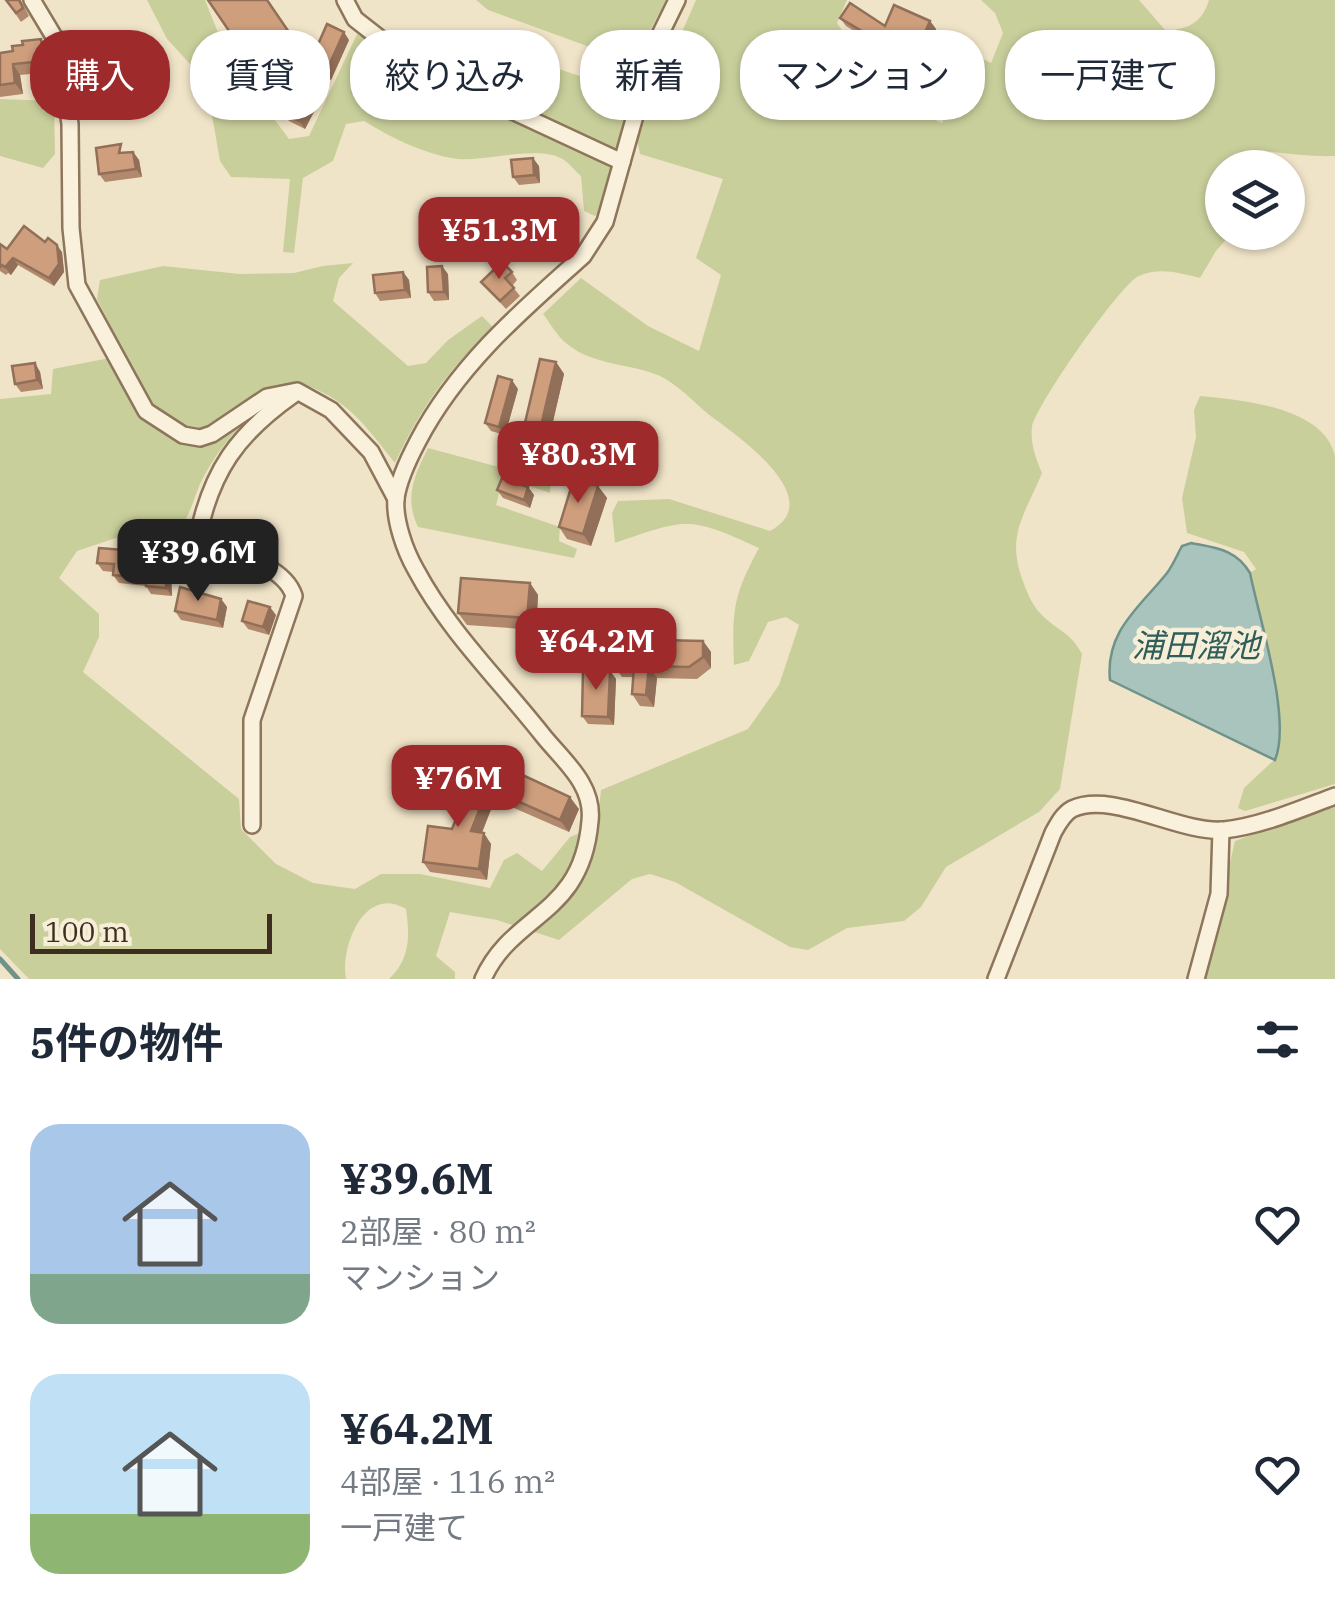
<!DOCTYPE html>
<html lang="ja">
<meta charset="utf-8">
<style>
:root{--surface:#fff;--page:#f2f2f3;--text:#1f2937;--muted:#747a83;--accent:#9e2a2b}
body{margin:0;font-family:"IBM Plex Serif","Noto Sans JP",serif;background:var(--page);color:var(--text);height:100vh;display:flex;flex-direction:column;font-size:38px;white-space:nowrap}
*{box-sizing:border-box;margin:0}
p{font-size:32px;color:var(--muted)}
.icon{flex:none;width:55px;height:55px;fill:none;stroke:currentColor;stroke-width:2;stroke-linecap:round;stroke-linejoin:round}
.map{position:relative;height:979px;overflow:hidden}
.sheet{display:flex;flex-direction:column;background:var(--surface);flex:1}
.sheet>*{flex:none}
.top-card{position:absolute;left:30px;top:30px;width:1275px;height:90px;display:flex;gap:20px}
.buttons{position:absolute;left:1205px;top:150px;display:grid;gap:20px}
.buttons a{display:grid;place-items:center;width:100px;height:100px;border-radius:50%;background:var(--surface);box-shadow:0 2px 8px #0004;font-size:50px}
.scale{position:absolute;left:30px;bottom:25px;width:242px;box-sizing:border-box;padding-left:10px;border:5px solid #3d2e20;border-top:0;font-size:28px;line-height:35px;white-space:nowrap;color:#3d2e20;-webkit-text-stroke:8px #f7eed8;paint-order:stroke}
.price{position:absolute;translate:-50% -85px;padding:0 22px;border-radius:20px;background:var(--accent);color:#fff;font-size:32px;line-height:65px;filter:drop-shadow(0 2px 5px #0008)}
.price::after{content:'';position:absolute;left:50%;top:60px;width:30px;height:22px;margin-left:-15px;background:inherit;clip-path:polygon(0 0,100% 0,50% 100%)}
.price.on{background:#222;color:#fff}
ul{padding:0;list-style:none}
li{display:flex;align-items:center;gap:30px;height:250px;padding:0 30px}
li span{display:grid;place-items:center;flex:none;width:280px;height:200px;border-radius:30px;color:#555}
li>.icon{margin-inline-start:auto}
span .icon{width:120px;height:120px;fill:#fffc;stroke-width:1}
li b{font-size:42px}
h2{display:flex;justify-content:space-between;align-items:center;height:120px;padding:0 30px;font-size:42px}
.pill{padding:0 35px;border-radius:40px;background:var(--surface);box-shadow:0 2px 8px #0004;font-size:35px;line-height:90px}
.pill.on{background:var(--accent);color:#fff}
.map>svg:first-child{display:block}
</style>
<div class="map">
<svg width="1335" height="979" viewBox="0 0 1335 979">
<rect width="100%" height="100%" fill="#f0e4c8"/>
<g fill="#c9cf9b">
<path d="M 147,0 L 205,0 L 227,55 L 289,139 L 309,136 L 357,34 L 398,57 L 414,42 L 464,31 L 511,58 L 510,77 L 539,92 L 553,67 L 630,93 L 603,209 L 595,216 L 584,211 L 581,176 C 575,171 570,164 564,160 C 540,144 485,162 457,159 C 423,154 392,138 364,121 L 346,124 L 333,161 L 303,178 L 294,253 L 283,252 L 290,179 L 231,177 L 220,161 L 210,104 L 191,65 L 167,39 Z"/>
<path d="M 476,0 L 666,0 L 635,59 L 620,58 L 488,10 Z"/>
<path d="M 696,0 L 847,0 L 837,23 L 871,73 L 908,92 L 904,107 L 942,123 L 975,55 L 991,63 L 1003,33 L 995,13 L 981,0 L 1139,0 L 1166,31 C 1188,29 1202,23 1209,0 L 1335,0 L 1335,156 C 1306,157 1280,152 1252,150 L 1242,167 L 1222,168 L 1222,232 L 1230,233 L 1230,235 L 1216,251 L 1200,278 C 1179,273 1160,267 1139,276 C 1120,284 1035,407 1032,427 C 1030,443 1036,459 1042,473 C 1024,517 1005,536 1024,584 C 1029,597 1033,607 1044,617 C 1060,632 1071,633 1082,654 L 1060,789 L 1039,812 L 946,867 L 921,907 L 904,921 L 847,928 L 808,950 L 790,947 L 675,882 L 650,874 L 632,879 L 559,940 L 497,920 L 450,912 L 436,956 L 455,972 L 455,979 L 389,979 C 410,959 410,937 406,909 C 365,884 340,946 346,979 L 29,979 L 0,949 L 0,399 L 51,394 L 53,369 L 125,355 L 97,299 L 100,280 L 163,266 L 240,274 L 294,273 L 323,266 L 353,263 L 339,278 L 333,301 L 408,366 L 426,363 L 448,340 L 482,316 L 493,327 C 446,373 423,404 395,463 C 362,422 349,400 298,382 C 259,398 218,446 200,484 C 192,503 190,518 175,533 L 119,537 L 77,551 L 59,578 L 99,614 L 99,637 L 83,672 L 239,799 L 241,829 L 276,864 L 313,883 L 355,889 L 381,874 L 420,874 L 490,888 L 504,860 L 517,853 L 542,871 L 570,837 L 597,826 L 601,790 L 748,729 L 779,685 L 799,625 L 786,617 L 768,622 L 749,661 L 734,665 C 732,610 733,596 759,548 C 688,516 688,518 615,543 L 612,513 L 618,501 L 669,499 L 770,531 C 830,499 735,434 708,414 C 694,402 677,384 660,376 C 630,363 594,366 567,344 C 557,336 550,323 543,314 L 581,278 L 648,326 L 699,351 L 721,275 L 696,258 L 723,179 L 640,154 L 636,135 L 660,61 L 669,62 Z"/>
<path d="M 0,99 L 54,101 L 55,154 L 43,168 L 0,156 Z"/>
<path d="M 1200,396 C 1242,400 1324,407 1335,456 L 1335,784 L 1245,811 L 1238,808 L 1244,788 L 1274,760 L 1280,747 L 1272,668 L 1250,573 L 1256,569 L 1244,552 L 1187,533 L 1182,498 L 1196,437 L 1194,410 Z"/>
<path d="M 428,448 L 551,481 L 550,493 L 504,477 L 496,505 L 560,527 L 559,541 L 577,549 L 574,558 L 418,527 C 404,498 414,476 428,448 Z"/>
<path d="M 1335,804 L 1335,979 L 1203,979 L 1235,841 Z"/>
</g>
<path fill="#a9c4bc" stroke="#6f938a" stroke-width="2.5" d="M 1191,543 C 1216,548 1236,549 1250,573 C 1259,618 1292,719 1275,760 L 1110,680 C 1105,631 1140,607 1167,573 C 1173,565 1177,555 1182,546 Z"/>
<g fill="none" stroke-linecap="round" stroke-linejoin="round">
<path stroke="#6f938a" stroke-width="5" d="M 0,959 L 18,979"/>
<g stroke="#8d765c" stroke-width="20">
<g id="minor">
<path d="M 32,0 L 59,45 L 70,124 L 71,228 L 77,285 L 146,411 L 183,435 L 200,438 L 212,434 L 267,397 L 297,391 L 331,410 L 371,452 L 396,499"/>
<path d="M 345,0 L 355,19 L 387,44 L 491,101 L 622,162"/>
<path d="M 252,825 L 252,720 L 294,596 C 284,563 227,552 197,540 C 211,471 237,434 294,394"/>
<path d="M 483,979 C 513,912 582,917 590,821 C 594,786 566,763 545,738 C 502,683 449,632 416,570 C 405,551 394,520 396,498 C 399,478 409,458 418,441 C 457,366 521,311 583,256 L 605,222 L 655,45 L 677,0"/>
<path d="M 996,979 L 1053,833 C 1058,824 1063,814 1072,809 C 1112,790 1180,834 1224,830 C 1261,826 1300,809 1335,796"/>
<path d="M 1196,979 L 1219,894 L 1221,830"/>
</g>
</g>
<use href="#minor" stroke="#faf1dc" stroke-width="15"/>
</g>
<g fill="#b2896c">
<path d="M 6,0 L 21,0 L 29,16 L 21,22 Z"/>
<path d="M 208,0 L 267,0 L 307,57 L 267,85 Z"/>
<path d="M 840,18 L 885,26 L 930,21 L 936,29 L 934,34 L 962,47 L 967,55 L 946,99 L 940,97 L 932,113 L 911,104 L 906,96 L 913,81 L 897,74 L 891,66 L 896,56 L 846,26 Z"/>
<path d="M 349,40 L 331,80 L 315,73 L 309,65 Z"/>
<path d="M 48,49 L 51,72 L 20,75 L 23,94 L 0,97 L 0,53 Z"/>
<path d="M 311,98 L 317,106 L 305,129 L 289,121 L 283,113 Z"/>
<path d="M 127,152 L 133,152 L 139,160 L 142,177 L 105,182 L 99,174 Z"/>
<path d="M 539,166 L 540,183 L 519,185 L 513,177 Z"/>
<path d="M 0,244 L 7,249 L 62,252 L 64,272 L 54,286 L 18,265 L 11,275 L 8,273 L 6,275 L 0,271 Z"/>
<path d="M 403,272 L 409,280 L 411,298 L 380,301 L 375,293 Z"/>
<path d="M 512,272 L 517,280 L 512,286 L 520,296 L 506,309 L 481,282 Z"/>
<path d="M 448,274 L 449,300 L 434,301 L 428,292 Z"/>
<path d="M 556,362 L 564,374 L 544,460 L 529,456 L 520,444 Z"/>
<path d="M 35,363 L 40,372 L 43,389 L 21,392 L 15,384 Z"/>
<path d="M 518,389 L 505,435 L 491,431 L 485,423 Z"/>
<path d="M 598,486 L 607,498 L 591,546 L 567,539 L 559,527 Z"/>
<path d="M 528,487 L 534,495 L 530,508 L 503,498 L 497,490 Z"/>
<path d="M 142,560 L 142,564 L 166,566 L 171,574 L 172,596 L 151,594 L 146,586 L 119,583 L 113,575 L 113,572 L 103,571 L 97,563 Z"/>
<path d="M 530,583 L 538,595 L 536,630 L 467,625 L 458,613 Z"/>
<path d="M 221,599 L 227,607 L 223,628 L 181,620 L 175,611 Z"/>
<path d="M 276,615 L 269,635 L 248,629 L 242,621 Z"/>
<path d="M 703,641 L 711,652 L 711,668 L 697,679 L 657,678 L 654,707 L 640,706 L 632,694 L 633,677 L 622,677 L 614,666 Z"/>
<path d="M 610,671 L 616,679 L 614,725 L 588,724 L 582,716 Z"/>
<path d="M 444,791 L 495,799 L 482,833 L 491,844 L 487,880 L 430,872 L 423,862 L 452,829 L 461,806 L 452,802 Z"/>
<path d="M 506,796 L 579,809 L 569,832 L 514,808 Z"/>
</g>
<g fill="#916f58">
<path d="M 930,21 L 936,29 L 932,38 L 926,30 Z"/>
<path d="M 344,32 L 349,40 L 331,80 L 326,72 Z"/>
<path d="M 41,39 L 48,49 L 51,72 L 44,61 Z"/>
<path d="M 962,47 L 967,55 L 946,99 L 940,92 Z"/>
<path d="M 13,64 L 20,75 L 23,94 L 15,83 Z"/>
<path d="M 935,89 L 940,97 L 932,113 L 927,106 Z"/>
<path d="M 311,98 L 317,106 L 305,129 L 299,121 Z"/>
<path d="M 133,152 L 139,160 L 142,177 L 136,169 Z"/>
<path d="M 533,158 L 539,166 L 540,183 L 534,175 Z"/>
<path d="M 57,245 L 62,252 L 64,272 L 54,286 L 49,278 Z"/>
<path d="M 13,258 L 18,265 L 11,275 L 5,267 Z"/>
<path d="M 442,266 L 448,274 L 449,300 L 444,292 Z"/>
<path d="M 403,272 L 409,280 L 411,298 L 405,290 Z"/>
<path d="M 556,362 L 564,374 L 544,460 L 536,447 Z"/>
<path d="M 35,363 L 40,372 L 43,389 L 37,380 Z"/>
<path d="M 512,380 L 518,389 L 505,435 L 499,427 Z"/>
<path d="M 598,486 L 607,498 L 591,546 L 583,534 Z"/>
<path d="M 528,487 L 534,495 L 530,508 L 524,500 Z"/>
<path d="M 136,551 L 142,560 L 141,571 L 135,563 Z"/>
<path d="M 166,566 L 171,574 L 172,596 L 166,588 Z"/>
<path d="M 530,583 L 538,595 L 536,630 L 527,618 Z"/>
<path d="M 221,599 L 227,607 L 223,628 L 217,620 Z"/>
<path d="M 270,607 L 276,615 L 269,635 L 263,627 Z"/>
<path d="M 703,641 L 711,652 L 711,668 L 703,657 Z"/>
<path d="M 649,666 L 657,678 L 654,707 L 646,695 Z"/>
<path d="M 610,671 L 616,679 L 614,725 L 608,717 Z"/>
<path d="M 488,788 L 495,799 L 478,842 L 471,831 Z"/>
<path d="M 570,797 L 579,809 L 569,832 L 560,820 Z"/>
<path d="M 484,833 L 491,844 L 487,880 L 479,869 Z"/>
</g>
<g fill="#cf9f7d" stroke="#916f58" stroke-width="2.5">
<path d="M 6,0 L 19,0 L 23,8 L 16,13 Z"/>
<path d="M 208,0 L 267,0 L 295,41 L 255,69 Z"/>
<path d="M 850,3 L 885,26 L 894,5 L 930,21 L 926,30 L 962,47 L 940,92 L 935,89 L 927,106 L 906,96 L 915,76 L 891,66 L 897,52 L 840,18 Z"/>
<path d="M 327,24 L 344,32 L 326,72 L 309,65 Z"/>
<path d="M 41,39 L 44,61 L 13,64 L 15,83 L 0,85 L 0,53 L 13,51 L 12,46 L 23,45 L 22,41 Z"/>
<path d="M 295,90 L 311,98 L 299,121 L 283,113 Z"/>
<path d="M 121,144 L 119,153 L 133,152 L 136,169 L 99,174 L 96,148 Z"/>
<path d="M 533,158 L 534,175 L 513,177 L 511,160 Z"/>
<path d="M 24,226 L 45,242 L 48,238 L 57,245 L 59,264 L 49,278 L 13,258 L 5,267 L 2,265 L 0,267 L 0,244 L 7,249 Z"/>
<path d="M 502,262 L 512,272 L 505,278 L 514,288 L 500,301 L 481,282 Z"/>
<path d="M 442,266 L 444,292 L 428,292 L 427,267 Z"/>
<path d="M 403,272 L 405,290 L 375,293 L 373,275 Z"/>
<path d="M 540,359 L 556,362 L 536,447 L 520,444 Z"/>
<path d="M 35,363 L 37,380 L 15,384 L 12,366 Z"/>
<path d="M 498,376 L 512,380 L 499,427 L 485,423 Z"/>
<path d="M 502,478 L 528,487 L 524,500 L 497,490 Z"/>
<path d="M 574,478 L 598,486 L 583,534 L 559,527 Z"/>
<path d="M 99,548 L 136,551 L 135,563 L 166,566 L 166,588 L 146,586 L 146,578 L 113,575 L 114,564 L 97,563 Z"/>
<path d="M 461,578 L 530,583 L 527,618 L 458,613 Z"/>
<path d="M 180,587 L 221,599 L 217,620 L 175,611 Z"/>
<path d="M 248,601 L 270,607 L 263,627 L 242,621 Z"/>
<path d="M 614,639 L 703,641 L 703,657 L 689,667 L 649,666 L 646,695 L 632,694 L 634,666 L 614,666 Z"/>
<path d="M 583,670 L 610,671 L 608,717 L 582,716 Z"/>
<path d="M 516,772 L 570,797 L 560,820 L 506,796 Z"/>
<path d="M 451,774 L 488,788 L 471,831 L 484,833 L 479,869 L 423,862 L 428,826 L 452,829 L 464,799 L 444,791 Z"/>
</g>
<g text-anchor="middle" stroke-width="9" stroke-linejoin="round" paint-order="stroke">
<g font-size="32" font-style="italic" fill="#2f5d5a" stroke="#f7eed8">
<text x="1196" y="657">浦田溜池</text>
</g>
</g>
</svg>
<div class="buttons">
<a><svg class="icon" aria-label="layers" viewBox="0 0 24 24"><path d="M12 4l9 5-9 5-9-5zM3 14l9 5 9-5"/></svg></a>
</div>
<div class="scale">100 m</div>
<b class="price" style="left:499px;top:282px">¥51.3M</b>
<b class="price" style="left:578px;top:506px">¥80.3M</b>
<b class="price on" style="left:198px;top:604px">¥39.6M</b>
<b class="price" style="left:596px;top:693px">¥64.2M</b>
<b class="price" style="left:458px;top:830px">¥76M</b>
<div class="top-card">
<a class="pill on">購入</a>
<a class="pill">賃貸</a>
<a class="pill">絞り込み</a>
<a class="pill">新着</a>
<a class="pill">マンション</a>
<a class="pill">一戸建て</a>
</div>
</div>
<section class="sheet">
<h2>5件の物件<svg class="icon" aria-label="filters" viewBox="0 0 24 24"><path d="M4 7h16M4 17h16"/><circle cx="9" cy="7" r="2"/><circle cx="15" cy="17" r="2"/></svg></h2>
<ul>
<li><span style="background:linear-gradient(#a9c7e8 75%,#7fa58c 0)"><svg class="icon" aria-label="home" viewBox="0 0 24 24"><path d="M3 11l9-7 9 7M6 9v11h12V9"/></svg></span><div><b>¥39.6M</b><p>2部屋 · 80 m²</p><p>マンション</p></div><svg class="icon" aria-label="heart" viewBox="0 0 24 24"><path d="M12 20l-8-8c-3-5 5-10 8-4 3-6 11-1 8 4z"/></svg></li>
<li><span style="background:linear-gradient(#bfe0f5 70%,#8fb573 0)"><svg class="icon" aria-label="home" viewBox="0 0 24 24"><path d="M3 11l9-7 9 7M6 9v11h12V9"/></svg></span><div><b>¥64.2M</b><p>4部屋 · 116 m²</p><p>一戸建て</p></div><svg class="icon" aria-label="heart" viewBox="0 0 24 24"><path d="M12 20l-8-8c-3-5 5-10 8-4 3-6 11-1 8 4z"/></svg></li>
</ul>
</section>
